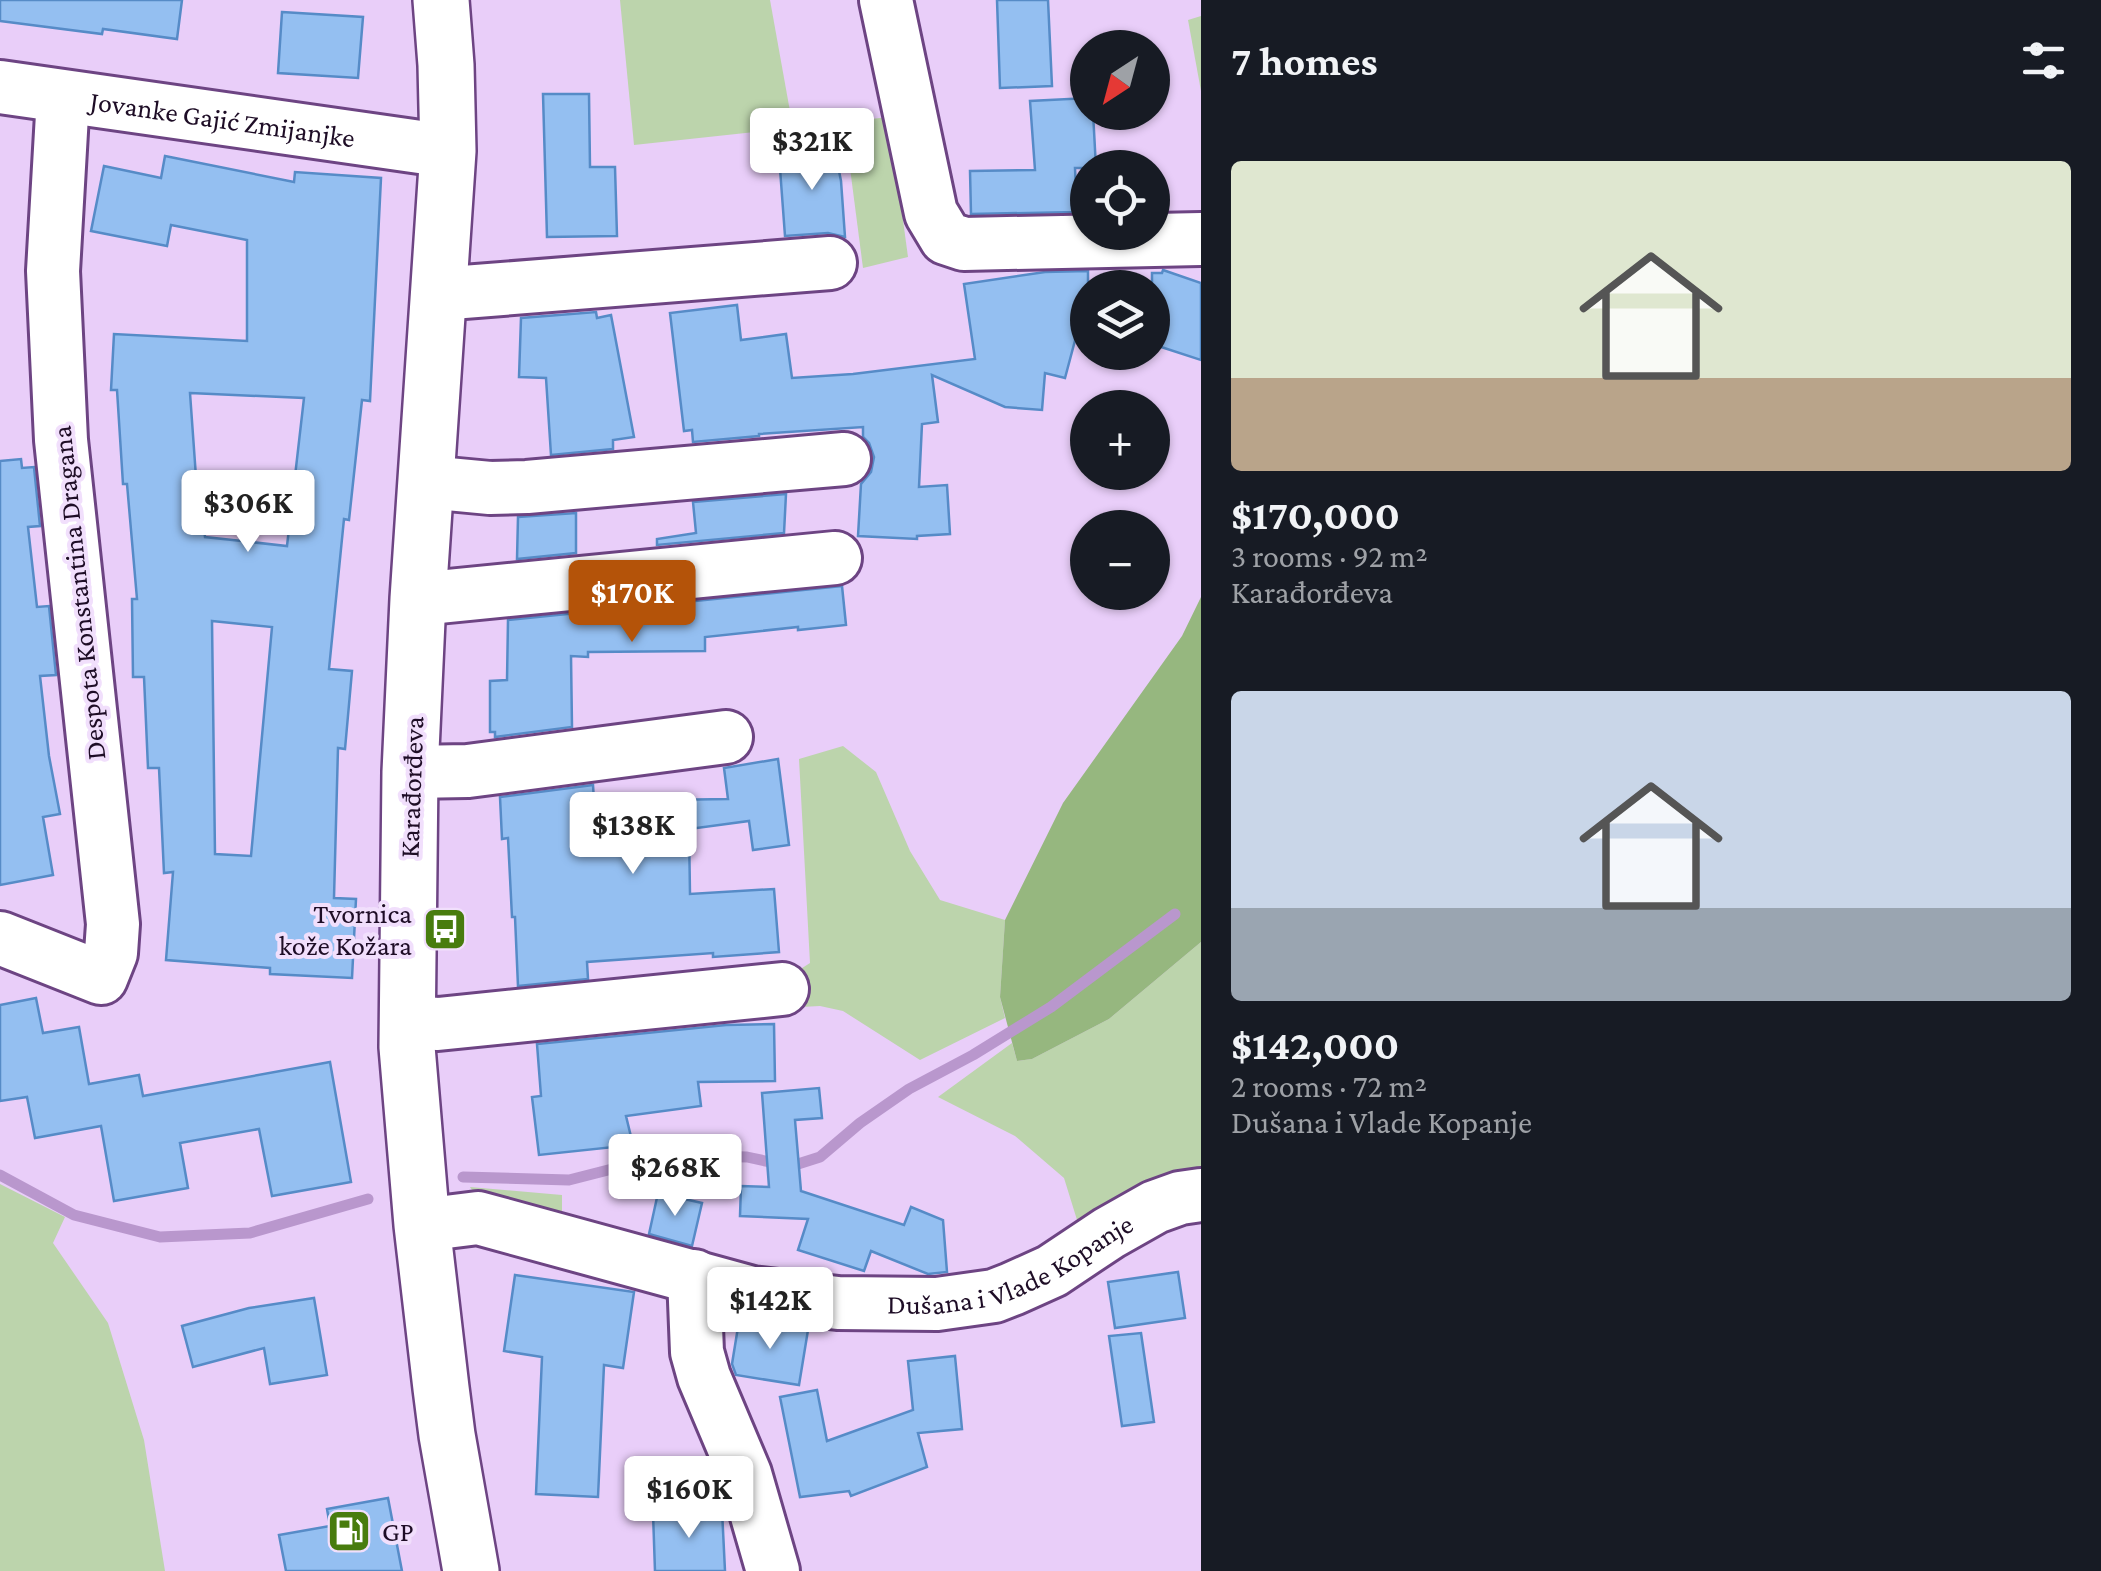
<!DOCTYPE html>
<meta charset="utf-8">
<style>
:root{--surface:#171b24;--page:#20242c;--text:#f1f3f6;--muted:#9ea1a6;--accent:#b45309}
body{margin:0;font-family:"Crimson Pro",serif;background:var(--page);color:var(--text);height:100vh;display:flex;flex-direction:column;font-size:38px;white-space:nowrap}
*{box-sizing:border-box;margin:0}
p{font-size:32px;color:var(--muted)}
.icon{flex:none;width:55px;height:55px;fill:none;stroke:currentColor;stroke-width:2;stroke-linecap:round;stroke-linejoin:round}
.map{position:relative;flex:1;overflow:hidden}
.details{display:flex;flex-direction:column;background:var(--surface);width:900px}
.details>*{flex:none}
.needle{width:65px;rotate:216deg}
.fabs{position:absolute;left:1070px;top:30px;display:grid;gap:20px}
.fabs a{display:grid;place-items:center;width:100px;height:100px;border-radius:50%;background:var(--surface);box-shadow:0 2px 8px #0004;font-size:50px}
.price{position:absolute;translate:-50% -85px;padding:0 22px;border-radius:10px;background:#fff;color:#222;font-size:32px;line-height:65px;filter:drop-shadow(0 2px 5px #0008)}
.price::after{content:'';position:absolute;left:50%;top:60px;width:30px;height:22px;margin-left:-15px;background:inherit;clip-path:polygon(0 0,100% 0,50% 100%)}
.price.on{background:var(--accent);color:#fff}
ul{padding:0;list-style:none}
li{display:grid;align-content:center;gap:20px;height:530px;padding:0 30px}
li span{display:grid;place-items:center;height:310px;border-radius:10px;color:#555}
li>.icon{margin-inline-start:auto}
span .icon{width:180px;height:180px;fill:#fffc;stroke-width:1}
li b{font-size:42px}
h2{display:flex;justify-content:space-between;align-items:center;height:120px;padding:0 30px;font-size:42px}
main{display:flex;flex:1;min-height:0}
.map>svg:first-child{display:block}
</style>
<main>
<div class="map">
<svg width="1201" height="1571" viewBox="0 0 1201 1571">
<rect width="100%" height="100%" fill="#e9cef9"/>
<g fill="#bcd4ac">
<path d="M 620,0 L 770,0 L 793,128 L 634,145 Z"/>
<path d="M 1201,16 L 1201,91 L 1188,20 Z"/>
<path d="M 889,117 L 908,257 L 863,268 L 844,122 Z"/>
<path d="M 843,746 L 876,772 L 910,851 L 940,900 L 1005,920 L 1000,997 L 1005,1018 L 920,1060 L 843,1011 L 820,1006 L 801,1007 L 785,979 L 810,963 L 799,759 Z"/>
<path d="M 1201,942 L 1201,1177 L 1082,1236 L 1064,1178 L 1015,1136 L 938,1097 L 1012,1043 L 1017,1061 L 1032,1059 L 1109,1019 Z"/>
<path d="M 0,1184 L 65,1217 L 53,1243 L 108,1323 L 144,1440 L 165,1571 L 0,1571 Z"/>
<path d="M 470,1187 L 562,1195 L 562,1222 L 479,1201 Z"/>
</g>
<path fill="#96b77f" d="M 1201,597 L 1201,942 L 1109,1019 L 1032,1059 L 1017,1061 L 1000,997 L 1005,920 L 1063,803 L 1182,636 Z"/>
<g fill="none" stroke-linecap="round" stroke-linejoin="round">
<g stroke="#b997cd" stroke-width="11">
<path d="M 0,1175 L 74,1215 L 160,1237 L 250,1233 L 368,1199"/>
<path d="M 463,1177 L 569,1180 L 667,1155 L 747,1157 L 770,1162 L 798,1164 L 820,1157 L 860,1123 L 909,1089 L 973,1055 L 1051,1007 L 1175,914"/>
</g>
</g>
<g fill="#94bff1" stroke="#568bc7" stroke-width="2.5" fill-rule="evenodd">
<path d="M 0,0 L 182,0 L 177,39 L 103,29 L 102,34 L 0,21 Z"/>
<path d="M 997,0 L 1048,0 L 1052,86 L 1000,88 Z"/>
<path d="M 282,12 L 363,17 L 358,78 L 278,73 Z"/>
<path d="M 543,94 L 589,94 L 590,167 L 615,167 L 617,236 L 547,237 Z"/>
<path d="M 1088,98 L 1088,112 L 1093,112 L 1096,168 L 1075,168 L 1077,212 L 971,214 L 970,171 L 1035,170 L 1030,101 Z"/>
<path d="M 834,146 L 841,181 L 845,237 L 828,233 L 785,236 L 779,155 Z"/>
<path d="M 165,156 L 294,182 L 295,172 L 381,178 L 370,401 L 362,400 L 349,520 L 344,519 L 329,669 L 352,671 L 345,749 L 338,748 L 334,898 L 356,899 L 352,978 L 270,974 L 270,968 L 166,960 L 173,872 L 164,873 L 159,768 L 148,768 L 144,677 L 133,677 L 132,599 L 137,599 L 127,484 L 123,484 L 117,390 L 111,390 L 114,334 L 247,341 L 247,240 L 171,225 L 167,246 L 91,231 L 104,166 L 161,178 ZM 190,393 L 304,398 L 287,546 L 205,537 L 201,490 L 197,491 ZM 212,621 L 272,627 L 251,856 L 215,854 Z"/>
<path d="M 1163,270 L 1201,283 L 1201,360 L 1152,344 L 1152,273 L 1162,273 Z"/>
<path d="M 1088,271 L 1088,334 L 1077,333 L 1065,378 L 1045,373 L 1042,410 L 1005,407 L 932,375 L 938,422 L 922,424 L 919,487 L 947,485 L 950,534 L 917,536 L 917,539 L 858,536 L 861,484 L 871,472 L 874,457 L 869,443 L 863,437 L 863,427 L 759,434 L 759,436 L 693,442 L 692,430 L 684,431 L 670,313 L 737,305 L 741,340 L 786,334 L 792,378 L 853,374 L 975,359 L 964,284 L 1045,272 Z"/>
<path d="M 596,312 L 597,318 L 611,315 L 634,437 L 613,440 L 613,449 L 551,455 L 546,378 L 519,377 L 521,318 Z"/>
<path d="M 21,459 L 22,468 L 34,467 L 40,526 L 28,527 L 37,607 L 49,606 L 56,675 L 40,676 L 49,756 L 60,814 L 43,817 L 53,875 L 0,885 L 0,461 Z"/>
<path d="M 786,494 L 784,533 L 657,545 L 657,539 L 696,533 L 693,502 Z"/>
<path d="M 576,513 L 576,553 L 517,559 L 518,517 Z"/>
<path d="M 842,586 L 846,625 L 798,630 L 798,627 L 705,637 L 705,651 L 588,652 L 588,657 L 571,656 L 572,727 L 495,737 L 495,732 L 490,732 L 490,681 L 507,680 L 508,620 Z"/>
<path d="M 778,759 L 789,845 L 753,850 L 749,821 L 689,829 L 690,894 L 774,889 L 779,952 L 713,957 L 713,953 L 587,962 L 588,979 L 518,986 L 515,917 L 512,917 L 508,838 L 502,839 L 500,797 L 593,785 L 594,801 L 728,799 L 724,768 Z"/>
<path d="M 36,998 L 43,1033 L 79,1027 L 89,1084 L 139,1075 L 143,1096 L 330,1062 L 351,1182 L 272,1196 L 259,1129 L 180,1143 L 188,1188 L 114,1201 L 101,1126 L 35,1138 L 27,1097 L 0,1101 L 0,1005 Z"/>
<path d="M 774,1024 L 775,1081 L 698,1082 L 701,1106 L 626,1116 L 633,1145 L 539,1155 L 532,1097 L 541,1096 L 537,1044 L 726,1025 Z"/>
<path d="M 819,1088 L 822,1118 L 795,1120 L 801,1191 L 904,1225 L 911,1207 L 943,1220 L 947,1272 L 928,1274 L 871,1251 L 864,1271 L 798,1250 L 808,1219 L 740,1216 L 741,1186 L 769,1187 L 762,1093 Z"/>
<path d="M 658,1193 L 702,1203 L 692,1246 L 649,1234 Z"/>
<path d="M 1178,1272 L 1185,1318 L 1115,1328 L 1108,1282 Z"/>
<path d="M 515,1275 L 634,1292 L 623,1368 L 604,1365 L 598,1497 L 536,1494 L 542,1357 L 504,1351 Z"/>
<path d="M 314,1298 L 327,1375 L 270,1384 L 264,1348 L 193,1367 L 182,1326 L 249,1308 Z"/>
<path d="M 739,1321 L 808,1330 L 799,1385 L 736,1375 L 732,1364 Z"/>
<path d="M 1141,1333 L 1154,1422 L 1122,1426 L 1109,1336 Z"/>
<path d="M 955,1356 L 962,1429 L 918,1433 L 927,1467 L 851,1496 L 849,1491 L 800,1497 L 780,1397 L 817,1390 L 827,1441 L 913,1410 L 908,1361 Z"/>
<path d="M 388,1498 L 402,1571 L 286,1571 L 279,1535 L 330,1526 L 327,1509 Z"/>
<path d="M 722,1510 L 725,1571 L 655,1571 L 653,1513 Z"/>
</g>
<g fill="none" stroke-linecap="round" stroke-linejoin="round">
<g stroke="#6d4483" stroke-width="58">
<g id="minor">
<path d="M 886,0 L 931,213 L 946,238 L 964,244 L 1201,239"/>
<path id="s1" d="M 0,87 L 448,151"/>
<path d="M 438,294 L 830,263"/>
<path d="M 426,482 L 490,488 L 527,487 L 844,459"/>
<path d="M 418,599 L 835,558"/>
<path d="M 410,772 L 468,771 L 726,737"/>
<path d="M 0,938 L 101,978 L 111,953 L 113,924 L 61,440 L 53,271 L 63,97"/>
<path d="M 407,1022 L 438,1024 L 782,989"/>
<path id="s2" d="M 422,1225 L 478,1218 L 752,1293 L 838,1303 L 937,1304 L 994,1296 L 1012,1289 L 1052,1271 L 1109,1233 L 1155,1207 L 1180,1198 L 1201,1195"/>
<path d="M 694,1276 L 697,1352 L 704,1377 L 745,1474 L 773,1571"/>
</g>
</g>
<g stroke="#6d4483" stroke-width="60">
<path id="major" d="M 441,0 L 446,65 L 448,151 L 418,599 L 410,772 L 407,1047 L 422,1225 L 441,1388 L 447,1435 L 471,1571"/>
</g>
<use href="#minor" stroke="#fff" stroke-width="52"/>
<use href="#major" stroke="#fff" stroke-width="55"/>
</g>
<defs>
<g id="bus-square" transform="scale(2.25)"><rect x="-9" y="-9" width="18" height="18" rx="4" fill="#487c0e" stroke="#f1dffc"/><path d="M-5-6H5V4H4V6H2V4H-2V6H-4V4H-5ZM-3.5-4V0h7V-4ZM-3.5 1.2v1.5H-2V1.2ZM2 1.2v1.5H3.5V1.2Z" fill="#fff"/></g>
<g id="fuel-square" transform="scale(2.25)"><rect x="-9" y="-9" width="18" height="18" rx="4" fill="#487c0e" stroke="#f1dffc"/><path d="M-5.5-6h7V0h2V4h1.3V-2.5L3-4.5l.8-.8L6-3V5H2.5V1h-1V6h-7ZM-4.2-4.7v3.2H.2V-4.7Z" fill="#fff"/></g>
</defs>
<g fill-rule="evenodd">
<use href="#bus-square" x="445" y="929"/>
<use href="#fuel-square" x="349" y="1531"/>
</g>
<g text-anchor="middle" stroke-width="8" stroke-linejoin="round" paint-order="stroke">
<g font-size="28" fill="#1e0d26" stroke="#f1dffc">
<text dy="10" stroke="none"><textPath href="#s1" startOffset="225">Jovanke Gajić Zmijanjke</textPath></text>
<text transform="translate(78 593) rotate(-96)" y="10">Despota Konstantina Dragana</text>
<text transform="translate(411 787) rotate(-88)" y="10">Karađorđeva</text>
<text dy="10" stroke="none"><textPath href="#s2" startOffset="608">Dušana i Vlade Kopanje</textPath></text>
</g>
<g font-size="28" fill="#1e0d26" stroke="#f1dffc" text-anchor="end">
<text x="412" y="923">Tvornica<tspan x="412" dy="32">kože Kožara</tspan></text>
<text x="382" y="1541" text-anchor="start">GP</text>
</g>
</g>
</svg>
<div class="fabs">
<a><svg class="needle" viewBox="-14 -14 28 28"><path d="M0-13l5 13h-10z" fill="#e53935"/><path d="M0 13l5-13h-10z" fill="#9ea1a6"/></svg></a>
<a><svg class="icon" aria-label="locate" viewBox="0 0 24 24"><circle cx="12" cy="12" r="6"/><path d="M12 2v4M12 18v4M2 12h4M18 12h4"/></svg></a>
<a><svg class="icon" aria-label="layers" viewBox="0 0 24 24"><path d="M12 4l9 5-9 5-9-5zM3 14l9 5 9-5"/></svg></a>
<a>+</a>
<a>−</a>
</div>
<b class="price" style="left:812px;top:193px">$321K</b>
<b class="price" style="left:248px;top:555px">$306K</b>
<b class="price on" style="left:632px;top:645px">$170K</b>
<b class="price" style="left:633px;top:877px">$138K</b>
<b class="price" style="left:675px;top:1219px">$268K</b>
<b class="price" style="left:770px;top:1352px">$142K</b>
<b class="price" style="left:689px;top:1541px">$160K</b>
</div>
<section class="details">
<h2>7 homes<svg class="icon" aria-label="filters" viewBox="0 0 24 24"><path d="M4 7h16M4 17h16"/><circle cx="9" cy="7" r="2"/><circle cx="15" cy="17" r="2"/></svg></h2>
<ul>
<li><span style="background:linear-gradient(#dfe7d0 70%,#b9a48a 0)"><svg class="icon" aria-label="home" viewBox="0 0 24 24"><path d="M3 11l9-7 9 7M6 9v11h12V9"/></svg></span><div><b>$170,000</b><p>3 rooms · 92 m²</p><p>Karađorđeva</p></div></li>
<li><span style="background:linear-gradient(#c9d6e8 70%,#9aa5b1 0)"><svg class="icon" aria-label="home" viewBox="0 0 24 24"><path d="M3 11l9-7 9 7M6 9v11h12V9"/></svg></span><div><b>$142,000</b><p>2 rooms · 72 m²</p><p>Dušana i Vlade Kopanje</p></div></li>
</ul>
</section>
</main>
